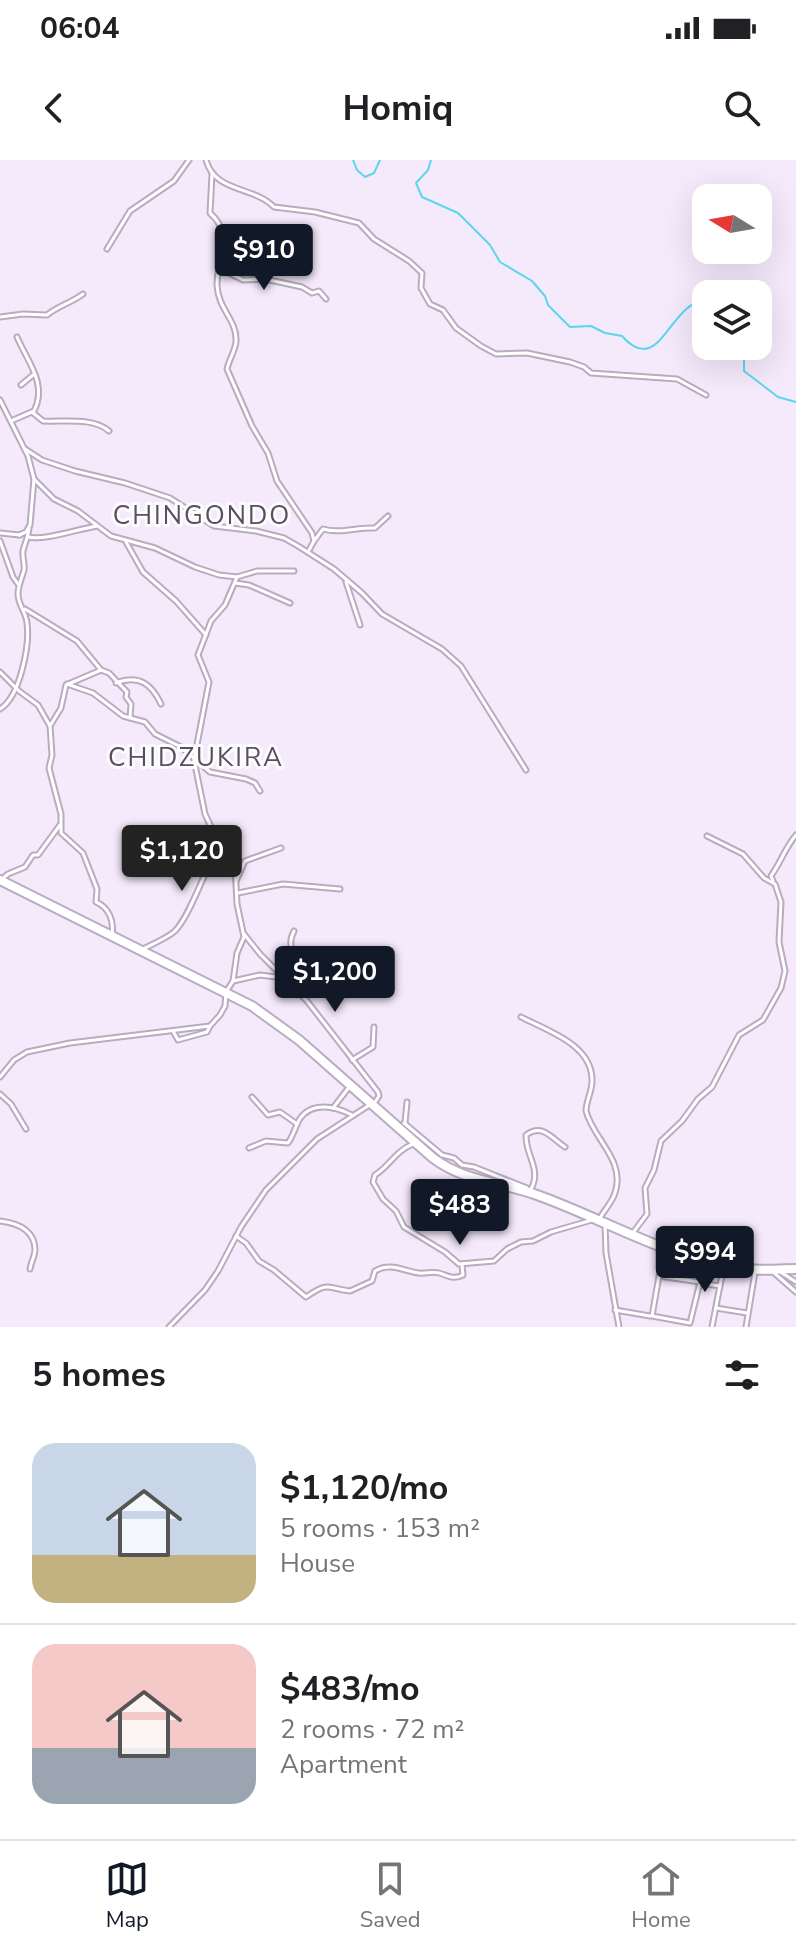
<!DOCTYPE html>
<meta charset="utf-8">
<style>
:root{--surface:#fff;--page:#f2f2f2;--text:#202124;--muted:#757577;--line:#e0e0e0;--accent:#111827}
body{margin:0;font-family:"Nunito Sans",sans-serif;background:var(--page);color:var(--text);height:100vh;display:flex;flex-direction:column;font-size:30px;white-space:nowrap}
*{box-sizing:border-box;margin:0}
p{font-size:26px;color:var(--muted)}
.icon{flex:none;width:44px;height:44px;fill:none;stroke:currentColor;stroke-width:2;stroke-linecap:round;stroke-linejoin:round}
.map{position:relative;height:1167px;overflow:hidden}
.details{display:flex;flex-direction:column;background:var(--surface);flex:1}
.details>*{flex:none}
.needle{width:52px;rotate:281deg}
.tools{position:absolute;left:692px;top:24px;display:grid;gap:16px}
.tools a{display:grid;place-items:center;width:80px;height:80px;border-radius:16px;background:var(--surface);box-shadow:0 8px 32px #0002;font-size:40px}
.price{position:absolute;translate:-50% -68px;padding:0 18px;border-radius:8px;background:var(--accent);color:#fff;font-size:26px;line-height:52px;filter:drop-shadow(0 2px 4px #0008)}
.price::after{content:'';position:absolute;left:50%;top:48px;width:24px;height:18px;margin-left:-12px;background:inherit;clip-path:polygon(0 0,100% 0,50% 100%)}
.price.current{background:#222;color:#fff}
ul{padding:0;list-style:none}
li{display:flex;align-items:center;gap:24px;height:200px;padding:0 32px}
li+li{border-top:2px solid var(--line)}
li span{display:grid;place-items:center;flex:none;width:224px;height:160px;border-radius:24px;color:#555}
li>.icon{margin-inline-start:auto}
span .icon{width:96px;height:96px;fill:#fffc;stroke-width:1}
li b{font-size:34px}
h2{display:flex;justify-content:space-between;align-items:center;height:96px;padding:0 32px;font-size:34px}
.status{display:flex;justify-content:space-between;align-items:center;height:56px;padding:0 40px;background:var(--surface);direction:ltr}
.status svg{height:22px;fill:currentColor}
header{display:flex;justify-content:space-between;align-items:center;height:104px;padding:0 32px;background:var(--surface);font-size:36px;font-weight:700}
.tab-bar{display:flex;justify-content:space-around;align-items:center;height:112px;border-top:2px solid var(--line);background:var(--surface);font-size:22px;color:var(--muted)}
.tab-bar a{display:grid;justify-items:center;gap:4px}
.tab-bar .current{color:var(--accent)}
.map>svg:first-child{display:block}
</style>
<div class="status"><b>06:04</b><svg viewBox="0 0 49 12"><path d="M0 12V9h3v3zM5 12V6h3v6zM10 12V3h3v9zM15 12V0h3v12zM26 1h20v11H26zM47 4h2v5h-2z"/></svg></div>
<header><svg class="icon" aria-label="back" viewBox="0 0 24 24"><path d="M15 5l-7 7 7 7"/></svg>Homiq<svg class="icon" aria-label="search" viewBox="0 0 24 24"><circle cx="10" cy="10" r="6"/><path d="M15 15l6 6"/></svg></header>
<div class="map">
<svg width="796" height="1167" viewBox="0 0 796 1167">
<rect width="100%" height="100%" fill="#f5eafc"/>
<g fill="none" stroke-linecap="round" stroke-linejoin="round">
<g stroke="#5bd6ec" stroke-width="2">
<path d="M 353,0 L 357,10 L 365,17 L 374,13 L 380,0"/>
<path d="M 431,0 L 428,10 L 416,23 L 422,37 L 458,53 L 490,85 L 500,102 L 532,121 L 545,136 L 548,145 L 570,167 L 591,166 L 605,173 L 622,176 C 660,219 669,142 706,140"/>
<path d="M 744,186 L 744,211 L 778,237 L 796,242"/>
</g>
<g stroke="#b8acc1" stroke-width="7">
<g id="minor">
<path d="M 206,0 C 215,33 254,26 274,47 L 315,52 L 359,63 L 374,79 L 409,101 L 422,113 L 421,128 L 430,144 L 443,150 L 456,168 L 481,186 L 496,194 L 527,193 L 570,202 L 584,207 L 591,213 L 677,219 L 706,235"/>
<path d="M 212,14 L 210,53 C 235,75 217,97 217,125 C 218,149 236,159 236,179 C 237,188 229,199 227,209 L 252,266 L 268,293 L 277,321 L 312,373 L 314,381 L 308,392"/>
<path d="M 107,89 L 130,51 L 174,21 L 189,0"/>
<path d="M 219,108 L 243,120 L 265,119 L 302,127 L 312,133 L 319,131 L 326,139"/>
<path d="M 0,157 L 23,154 L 47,155 C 58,146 71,143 83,134"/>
<path d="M 21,225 L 33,215"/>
<path d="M 0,240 L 28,296 L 34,319 L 30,365 L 26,372 L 19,375"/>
<path d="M 32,252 L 43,261 C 65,262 93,257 109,271"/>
<path d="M 11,261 L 34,251 C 48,224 27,201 17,177"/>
<path d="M 25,289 L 42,300 L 75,311 L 125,323 L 170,338 L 214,366 L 256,371 L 284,378 L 298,386 L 334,409 L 362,433 L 382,454 L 442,489 L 461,506 L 526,610"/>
<path d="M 34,319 L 54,339 L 78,351 L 111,376 L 155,388 L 195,407 L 219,415 L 237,417 L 257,411 L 294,411"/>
<path d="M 0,373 L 20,375"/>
<path d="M 28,377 C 44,381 78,369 97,366"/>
<path d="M 0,381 L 13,417 L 18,424"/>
<path d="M 314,381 L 323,369 C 341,374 356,367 375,368 L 388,356"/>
<path d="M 126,382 L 143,412 L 176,441 L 206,475"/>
<path d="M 346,422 L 360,465"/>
<path d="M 235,423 L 249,425 L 290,443"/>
<path d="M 25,449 L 77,481 L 101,510"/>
<path d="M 0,512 L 19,531 L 38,545 L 50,566 L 52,595 L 49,608 L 61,654 L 61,673 L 83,693 L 97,729 L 96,742 C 110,748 114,762 112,775"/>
<path d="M 116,523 C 140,514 152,525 161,544"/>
<path d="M 67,524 L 93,533 L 123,556 L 145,562 L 155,574 L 181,587 L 210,612 L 246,619 L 255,623 L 260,631"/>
<path d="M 0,549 C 20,537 30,485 27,463 C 26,452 18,445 18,434 C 18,425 22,418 24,410 C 25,404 22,396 23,391 C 25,382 28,379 29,368"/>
<path d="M 50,566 L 61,548 L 66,525 L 101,510 L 109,513 L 127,532 L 126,537 L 131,544 L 130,558"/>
<path d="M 2,719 L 8,714 L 25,707 L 33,695 L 38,695 L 60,665"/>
<path d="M 236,721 L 245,701 L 281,688"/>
<path d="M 773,721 L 771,716 C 781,702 785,688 796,675"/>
<path d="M 238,733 L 283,724 L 340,729"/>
<path d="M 244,774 L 260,794 L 307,841 L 378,932 L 379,936 L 375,942"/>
<path d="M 141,790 C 152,784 166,779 175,771 C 188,758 201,721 210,704 C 214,695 210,688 216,680"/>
<path d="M 233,821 L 260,815 L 276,817 L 293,807 C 298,794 285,788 294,771"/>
<path d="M 521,857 C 548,871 593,885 592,921 C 592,932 586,941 586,951 C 593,979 626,1000 615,1033 C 612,1043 603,1051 599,1060"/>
<path d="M 173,871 L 178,880 L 207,872 L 210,866"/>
<path d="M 352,900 L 373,887 L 374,867"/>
<path d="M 0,917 L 14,900 L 27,892 L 70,883 L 210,866 L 220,855 L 225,846 L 226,832 L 233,821 L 237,793 L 244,777 L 237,744 L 234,685 L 229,682 L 218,682 L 205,654 L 194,600 L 209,522 L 198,495 L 211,461 L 225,445 L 237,417"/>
<path d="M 0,934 L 11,944 L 26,969"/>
<path d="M 252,937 L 268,955 L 280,952 L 297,964"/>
<path d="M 333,948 L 350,926"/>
<path d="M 404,963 L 442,995 L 454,998 L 462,1005 L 474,1007 L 527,1028"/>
<path d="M 405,963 L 407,942"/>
<path d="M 413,984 C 395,991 390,1006 375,1015 L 373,1022 L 383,1039 L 396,1051 L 404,1067 L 445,1092 L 459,1104 L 494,1101 L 507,1089 L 521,1082 L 533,1081 L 551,1072 L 592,1060"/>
<path d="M 249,988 L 266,981 L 288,983 C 293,976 295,968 299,960 C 311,941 335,946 352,955"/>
<path d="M 531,1029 C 542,1009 525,995 526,975 C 543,963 551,978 565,987"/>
<path d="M 0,1061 C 17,1063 34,1069 35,1089 C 35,1096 31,1102 30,1109"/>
<path d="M 605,1064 L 606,1093 L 619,1167"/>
<path d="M 632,1074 L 647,1054 L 645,1028 L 654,1010 L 661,981 L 682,961 L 698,939 L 712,927 L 739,875 L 763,860 L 781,828 L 785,811 L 779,782 L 781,742 L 775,724 L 764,718 L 743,694 L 707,676"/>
<path d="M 236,1076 L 246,1083 L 259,1101 L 274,1110 L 306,1137 C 329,1121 326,1128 350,1131 L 372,1121 L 375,1111 C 391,1102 403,1111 419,1113 C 426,1114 432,1111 439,1113 C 449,1116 453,1120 463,1115 L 462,1105"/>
<path d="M 772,1111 L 796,1132"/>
<path d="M 779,1111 L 796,1122"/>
<path d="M 659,1116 L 700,1122 L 690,1163 L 652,1156 Z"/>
<path d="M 700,1123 L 720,1126"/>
<path d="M 716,1148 L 747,1153"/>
<path d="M 615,1150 L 650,1156"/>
<path d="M 169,1167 L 205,1130 L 218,1111 L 241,1067 L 266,1030 L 317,979 L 371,944"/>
<path d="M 712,1167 L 724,1105"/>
<path d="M 746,1167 L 755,1112"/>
</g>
</g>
<g stroke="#b8acc1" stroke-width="12">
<path id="trunk" d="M 0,720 L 252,846 L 299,880 L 433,998 C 465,1022 501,1022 537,1035 C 607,1060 672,1101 747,1109 C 763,1111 780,1109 796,1109"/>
</g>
<use href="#minor" stroke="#fff" stroke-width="3"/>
<use href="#trunk" stroke="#fff" stroke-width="8"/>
</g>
<g text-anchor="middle" stroke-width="6" stroke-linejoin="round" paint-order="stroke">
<g font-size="26" letter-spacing="2" fill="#594e60" stroke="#fcfcfc">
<text x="202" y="364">CHINGONDO</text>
<text x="196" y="606">CHIDZUKIRA</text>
</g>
</g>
</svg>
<div class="tools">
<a><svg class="needle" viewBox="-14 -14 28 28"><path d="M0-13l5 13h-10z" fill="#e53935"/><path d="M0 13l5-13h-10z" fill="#757577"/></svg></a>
<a><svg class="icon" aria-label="layers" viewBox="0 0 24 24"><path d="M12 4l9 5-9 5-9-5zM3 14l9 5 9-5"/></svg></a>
</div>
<b class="price" style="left:264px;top:132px">$910</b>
<b class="price current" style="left:182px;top:733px">$1,120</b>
<b class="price" style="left:335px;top:854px">$1,200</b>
<b class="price" style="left:460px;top:1087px">$483</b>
<b class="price" style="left:705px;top:1134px">$994</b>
</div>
<section class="details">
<h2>5 homes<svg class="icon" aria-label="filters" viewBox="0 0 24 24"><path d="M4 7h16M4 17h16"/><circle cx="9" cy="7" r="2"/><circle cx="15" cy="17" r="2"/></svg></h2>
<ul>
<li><span style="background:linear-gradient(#c9d6e8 70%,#c2b280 0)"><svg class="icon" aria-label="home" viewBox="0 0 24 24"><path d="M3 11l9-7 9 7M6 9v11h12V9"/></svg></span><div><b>$1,120/mo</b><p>5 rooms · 153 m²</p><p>House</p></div></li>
<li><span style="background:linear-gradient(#f6c9c9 65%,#9aa5b1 0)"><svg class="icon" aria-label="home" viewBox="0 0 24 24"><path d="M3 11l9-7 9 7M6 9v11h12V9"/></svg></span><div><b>$483/mo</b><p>2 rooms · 72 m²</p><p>Apartment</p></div></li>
</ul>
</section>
<nav class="tab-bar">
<a class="current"><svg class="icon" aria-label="map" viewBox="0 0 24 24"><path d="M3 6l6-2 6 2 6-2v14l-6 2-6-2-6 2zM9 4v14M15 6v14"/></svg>Map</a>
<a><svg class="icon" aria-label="saved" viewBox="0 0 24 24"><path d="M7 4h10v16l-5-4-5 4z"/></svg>Saved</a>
<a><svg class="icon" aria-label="home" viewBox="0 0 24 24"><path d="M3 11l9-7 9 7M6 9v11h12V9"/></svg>Home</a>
</nav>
